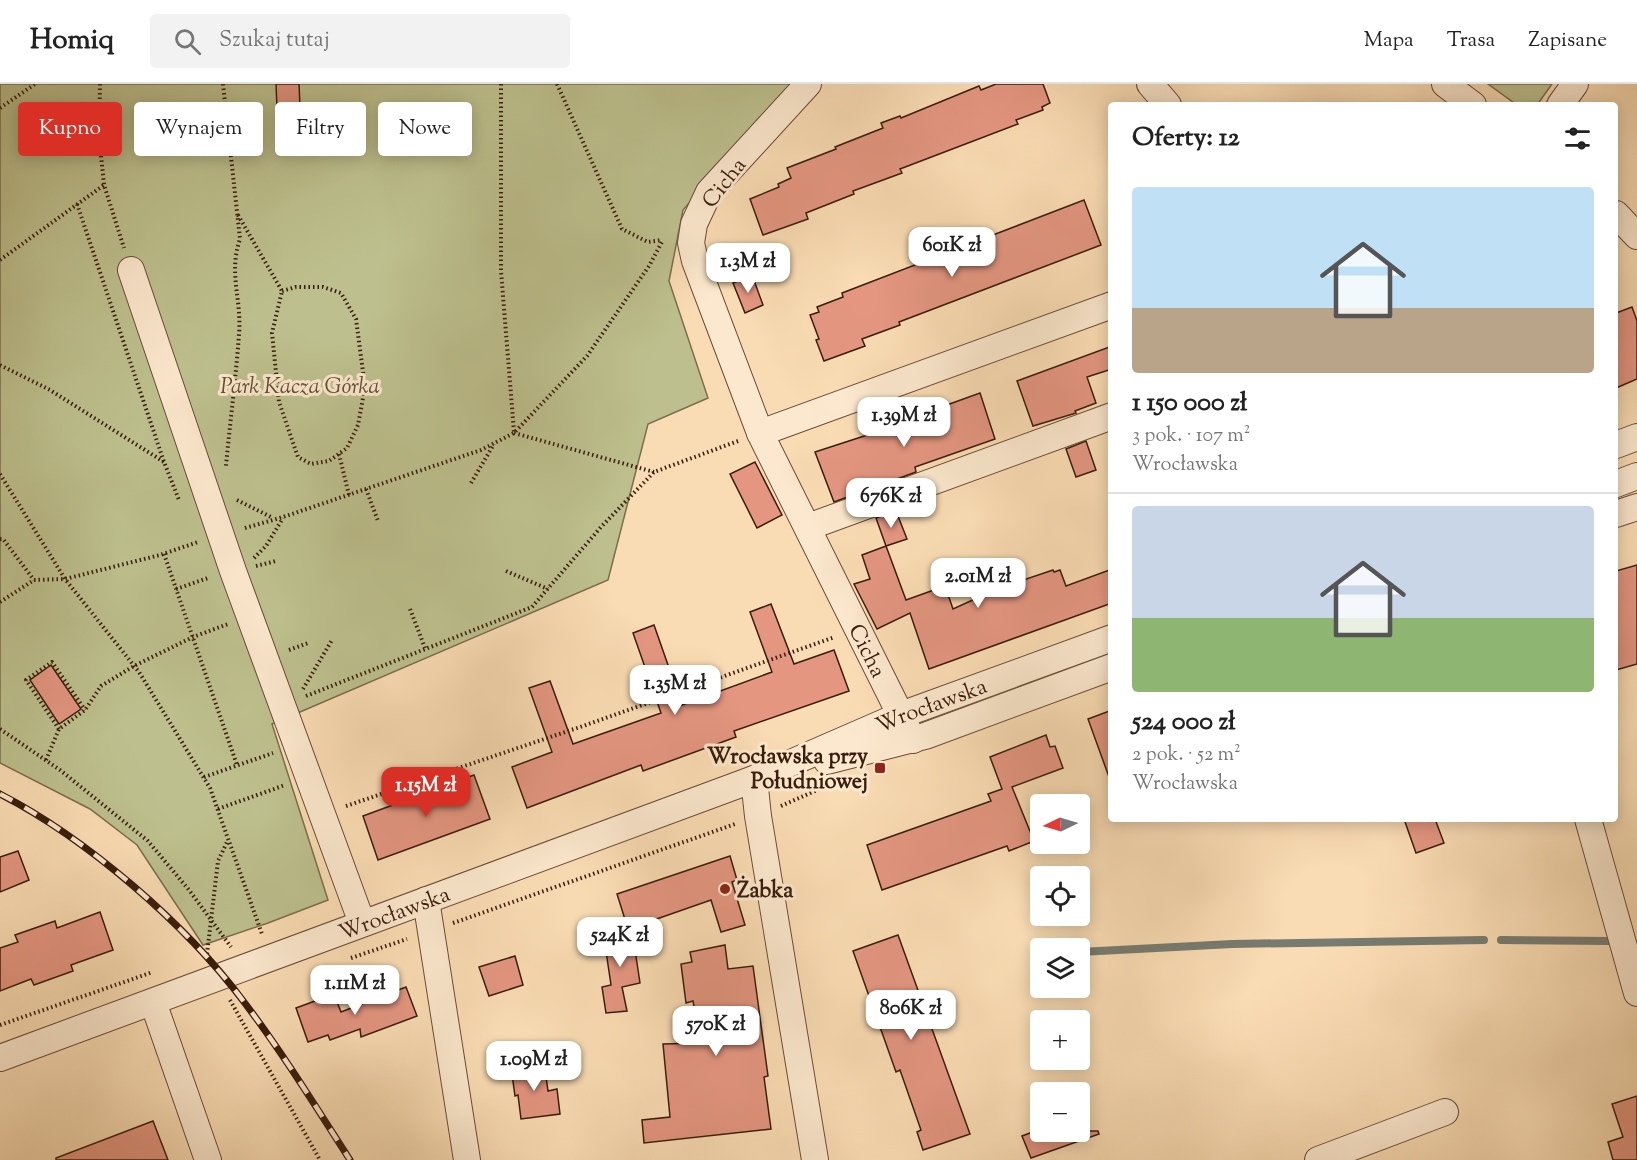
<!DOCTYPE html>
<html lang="pl">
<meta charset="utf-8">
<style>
:root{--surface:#fff;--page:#f2f2f2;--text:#222;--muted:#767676;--line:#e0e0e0;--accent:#d93025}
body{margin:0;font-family:"Sorts Mill Goudy",serif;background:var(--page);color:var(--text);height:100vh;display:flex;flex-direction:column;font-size:22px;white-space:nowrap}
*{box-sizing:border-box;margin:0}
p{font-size:20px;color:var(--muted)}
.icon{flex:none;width:33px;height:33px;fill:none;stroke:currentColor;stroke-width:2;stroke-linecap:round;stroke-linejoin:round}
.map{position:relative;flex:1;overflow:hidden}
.side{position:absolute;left:1108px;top:18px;width:510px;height:720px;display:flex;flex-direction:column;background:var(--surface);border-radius:6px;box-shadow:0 3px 15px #0003}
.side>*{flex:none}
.guide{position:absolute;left:18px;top:18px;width:570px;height:54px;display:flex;gap:12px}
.needle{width:39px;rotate:265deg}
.buttons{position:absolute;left:1030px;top:710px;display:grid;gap:12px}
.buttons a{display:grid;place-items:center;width:60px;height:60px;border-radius:6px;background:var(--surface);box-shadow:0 3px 15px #0003;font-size:30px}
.price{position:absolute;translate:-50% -51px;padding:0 14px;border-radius:12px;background:#fff;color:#222;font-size:20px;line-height:39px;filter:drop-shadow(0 2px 3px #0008)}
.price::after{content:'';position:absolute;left:50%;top:36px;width:18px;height:14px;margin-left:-9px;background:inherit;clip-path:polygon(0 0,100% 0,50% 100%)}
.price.on{background:var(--accent);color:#fff}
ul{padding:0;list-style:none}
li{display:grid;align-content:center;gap:12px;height:318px;padding:0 24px}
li+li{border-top:2px solid var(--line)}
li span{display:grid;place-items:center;height:186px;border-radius:6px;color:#555}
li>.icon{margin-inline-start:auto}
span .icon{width:108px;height:108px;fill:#fffc;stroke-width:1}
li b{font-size:26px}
h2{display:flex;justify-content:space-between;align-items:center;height:72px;padding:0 24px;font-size:26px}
.pill{padding:0 21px;border-radius:6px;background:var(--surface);box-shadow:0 3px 15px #0003;font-size:21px;line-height:54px}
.pill.on{background:var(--accent);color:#fff}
header{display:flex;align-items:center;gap:36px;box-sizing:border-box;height:84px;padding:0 30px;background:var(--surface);border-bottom:2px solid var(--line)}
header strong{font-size:28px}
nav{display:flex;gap:33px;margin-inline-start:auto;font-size:21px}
.search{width:420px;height:54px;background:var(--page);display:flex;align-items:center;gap:15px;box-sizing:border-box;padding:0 21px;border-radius:6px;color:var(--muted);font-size:22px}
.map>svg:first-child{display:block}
</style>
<header>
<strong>Homiq</strong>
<div class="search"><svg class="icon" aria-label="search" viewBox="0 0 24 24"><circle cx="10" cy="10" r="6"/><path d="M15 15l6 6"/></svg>Szukaj tutaj</div>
<nav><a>Mapa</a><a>Trasa</a><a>Zapisane</a></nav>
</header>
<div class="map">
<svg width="1637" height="1076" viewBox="0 0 1637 1076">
<rect width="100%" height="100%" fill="#fadcb4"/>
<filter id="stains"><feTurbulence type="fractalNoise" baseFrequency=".00333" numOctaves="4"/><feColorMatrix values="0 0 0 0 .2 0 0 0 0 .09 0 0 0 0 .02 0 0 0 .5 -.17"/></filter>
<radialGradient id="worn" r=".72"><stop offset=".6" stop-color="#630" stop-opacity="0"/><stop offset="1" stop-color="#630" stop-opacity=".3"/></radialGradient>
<g fill="#bdc08e" stroke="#7b6e4d" stroke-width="1.5">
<path d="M 0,0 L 792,0 L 683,126 L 669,197 L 708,314 L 648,340 L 608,496 L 272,640 L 328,816 L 268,839 L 203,861 L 137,761 L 90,725 L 0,679 Z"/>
<path d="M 1488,0 L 1552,0 L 1537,21 L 1517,21 Z"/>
</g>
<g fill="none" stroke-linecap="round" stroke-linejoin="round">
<g stroke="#777b71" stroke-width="8">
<path d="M 1501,856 L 1609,857"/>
<path d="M 1080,868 L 1232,860 L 1484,856"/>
</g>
</g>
<g fill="#e49681" stroke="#391d0c" stroke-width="1.5">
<path d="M 276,0 L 299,0 L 300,23 L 277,24 Z"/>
<path d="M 996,0 L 1043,0 L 1050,19 L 1042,23 L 1043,26 L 1016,36 L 1018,40 L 900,85 L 902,89 L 853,107 L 854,110 L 806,129 L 808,135 L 763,151 L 750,115 L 779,103 L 778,100 L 791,94 L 787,84 L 836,65 L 835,63 L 883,44 L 881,39 L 900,32 L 901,34 L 979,2 L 981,6 Z"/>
<path d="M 1084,116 L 1101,161 L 899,238 L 900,241 L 862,255 L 865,262 L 824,277 L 816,256 L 819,255 L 810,231 L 819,228 L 817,223 L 843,213 L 842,209 Z"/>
<path d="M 752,191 L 763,221 L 745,229 L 733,199 Z"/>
<path d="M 1632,223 L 1637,237 L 1637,295 L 1616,304 L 1616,229 Z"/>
<path d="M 1112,262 L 1112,285 L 1087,293 L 1096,319 L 1075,327 L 1076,329 L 1033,342 L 1017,297 Z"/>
<path d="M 980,309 L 995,355 L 915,383 L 916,388 L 834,418 L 815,368 L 935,329 L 933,326 Z"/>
<path d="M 1086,357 L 1096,386 L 1076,393 L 1066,365 Z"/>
<path d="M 755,378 L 782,431 L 757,444 L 730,390 Z"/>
<path d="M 896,427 L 907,455 L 886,462 L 876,434 Z"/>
<path d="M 886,462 L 906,516 L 945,502 L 953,525 L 997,505 L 1053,486 L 1054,488 L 1060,486 L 1066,502 L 1112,485 L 1112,519 L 929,585 L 910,529 L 877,545 L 854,500 L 870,495 L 862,471 Z"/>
<path d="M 1637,481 L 1637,580 L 1616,586 L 1616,487 Z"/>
<path d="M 771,520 L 794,580 L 834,566 L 849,607 L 734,647 L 736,653 L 643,687 L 641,681 L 527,724 L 512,683 L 552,668 L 529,604 L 550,597 L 573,660 L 661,629 L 633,549 L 654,541 L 682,621 L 772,588 L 750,528 Z"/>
<path d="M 51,581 L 81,625 L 59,640 L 30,596 Z"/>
<path d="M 1112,626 L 1112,692 L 1109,693 L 1088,635 Z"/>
<path d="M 1046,651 L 1050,663 L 1055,662 L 1063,684 L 1012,703 L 1034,757 L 1009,767 L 1007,762 L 882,806 L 867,761 L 991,717 L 988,710 L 1002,705 L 990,673 Z"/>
<path d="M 474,691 L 490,735 L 378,776 L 363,732 Z"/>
<path d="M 1404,735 L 1435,735 L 1444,759 L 1416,769 Z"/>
<path d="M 18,767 L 29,796 L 0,808 L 0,773 Z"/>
<path d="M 730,772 L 737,796 L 732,798 L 745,841 L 721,848 L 711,816 L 628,845 L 617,810 Z"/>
<path d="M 100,828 L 113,866 L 71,881 L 73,887 L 34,901 L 31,895 L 0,907 L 0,864 L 18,858 L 15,851 L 55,837 L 57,844 Z"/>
<path d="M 617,845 L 632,846 L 640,899 L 622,903 L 627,927 L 606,929 L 602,903 L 611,901 L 603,847 Z"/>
<path d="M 898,851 L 970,1050 L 923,1066 L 917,1048 L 921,1046 L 900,986 L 896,988 L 853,867 Z"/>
<path d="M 725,861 L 728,885 L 753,882 L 768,992 L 764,993 L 771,1045 L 644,1059 L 642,1036 L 670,1033 L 663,960 L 701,959 L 693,917 L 686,919 L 681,880 L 692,878 L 690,868 Z"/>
<path d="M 515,872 L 523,901 L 489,912 L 479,883 Z"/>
<path d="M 406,903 L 417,932 L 361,953 L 360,945 L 330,956 L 328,951 L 308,958 L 296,924 L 334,910 L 341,928 Z"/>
<path d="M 544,978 L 548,1007 L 557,1005 L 560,1030 L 521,1035 L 518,1011 L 515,1012 L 511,983 Z"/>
<path d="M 1637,1012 L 1637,1076 L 1613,1076 L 1608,1058 L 1623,1053 L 1612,1020 Z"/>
<path d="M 153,1037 L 168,1076 L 56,1076 L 56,1074 Z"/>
<path d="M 1035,1047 L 1098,1047 L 1099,1050 L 1031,1074 L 1022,1052 Z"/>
</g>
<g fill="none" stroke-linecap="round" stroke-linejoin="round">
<g stroke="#694d36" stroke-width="28">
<g id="minor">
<path id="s1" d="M 808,0 L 709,108 L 694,140 L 691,159 L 695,177 L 760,349 L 913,656"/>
<path d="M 1150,0 L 1168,21"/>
<path d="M 1445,0 L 1473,21"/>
<path d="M 1560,21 L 1575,0"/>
<path d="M 1616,130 L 1637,152"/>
<path d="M 131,186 L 233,487 L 362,839"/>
<path d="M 760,349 L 1112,221"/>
<path d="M 1616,361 L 1637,353"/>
<path d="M 1616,400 L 1637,392"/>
<path d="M 1616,430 L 1637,423"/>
<path d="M 808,443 L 1112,332"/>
<path d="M 827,677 L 925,652 L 1112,583"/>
<path d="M 754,695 L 758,732 L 815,1076"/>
<path d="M 1588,735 L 1637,909"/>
<path d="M 426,816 L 467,1076"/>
<path d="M 153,918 L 208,1076"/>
<path id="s2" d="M 0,974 L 754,695 L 901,631 L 1112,554"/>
<path d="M 1318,1076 L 1445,1028"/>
</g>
</g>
<g stroke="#391d0c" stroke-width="4" stroke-dasharray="1.5 3" stroke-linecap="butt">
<path d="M 100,0 L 99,51 L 104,101 L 124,164"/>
<path d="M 223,0 L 240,155 C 228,190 242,215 239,250 C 236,294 230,338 226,382"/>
<path d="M 501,0 L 501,187 L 514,348"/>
<path d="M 557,0 L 622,145 L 648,158 L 662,156"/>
<path d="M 0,24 L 35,0"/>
<path d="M 77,120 L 164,378 L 179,416"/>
<path d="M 238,131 L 282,207 L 272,249 L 279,318 L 298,373 L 311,380 L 329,377 L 347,364 L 358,341 L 365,303 L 356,235 L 341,209 L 323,203 L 296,203 L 282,207"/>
<path d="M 0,176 L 104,101"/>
<path d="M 0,281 L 50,306 L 164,378"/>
<path d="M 514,349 L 654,388"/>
<path d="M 339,370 L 349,411"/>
<path d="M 0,390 L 65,495 L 139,588 L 210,704 L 262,850"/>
<path d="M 471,399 L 494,360"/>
<path d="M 366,405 L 378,437"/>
<path d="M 237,416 L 273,434"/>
<path d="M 245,444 L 283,433 L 481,366 L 514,349 L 587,272 L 649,182 L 663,156"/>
<path d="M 0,455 L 3,455 L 34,496"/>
<path d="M 164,470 L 237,681"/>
<path d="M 254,474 L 266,462 L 283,434"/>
<path d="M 256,482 L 276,477"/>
<path d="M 506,487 L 548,505"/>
<path d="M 176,505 L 208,494"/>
<path d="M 0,518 L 34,496 L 65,495 L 160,471 L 198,458"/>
<path d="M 410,525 L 425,564"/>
<path d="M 289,566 L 308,559"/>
<path d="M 303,605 L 332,556"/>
<path d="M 306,612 L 532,523 L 601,443 L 654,388 L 738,357"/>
<path d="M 0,645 L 60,686 L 148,757 L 189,806 L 231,863"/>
<path d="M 59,645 L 26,596 L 52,578 L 85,626"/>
<path d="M 46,676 L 59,645 L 85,626 L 101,602 L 134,582 L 193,553 L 228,540"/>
<path d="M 204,693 L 273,669"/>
<path d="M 346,722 L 586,641 L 835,553"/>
<path d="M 781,722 L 824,703"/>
<path d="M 218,725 L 285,701"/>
<path d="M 453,839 L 735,740"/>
<path d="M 207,870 L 218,777 L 228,756"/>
<path d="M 351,874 L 407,855"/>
<path d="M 230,916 L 320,1076"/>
<path d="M 0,941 L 153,888"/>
</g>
<use href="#minor" stroke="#fce8ce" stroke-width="26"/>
<g stroke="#391d0c" stroke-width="7">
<path id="rail" d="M 0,710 C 86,754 186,840 244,918 C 282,968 316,1023 350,1076"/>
</g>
<use href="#rail" stroke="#fce8ce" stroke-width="4.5" stroke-dasharray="14" stroke-linecap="butt"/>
</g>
<g fill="#8f2418" stroke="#fce8ce" stroke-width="2">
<rect x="874" y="678" width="12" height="12" rx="3"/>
<circle cx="725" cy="805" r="6"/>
</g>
<g text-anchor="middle" stroke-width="6" stroke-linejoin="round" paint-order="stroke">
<g font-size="22" fill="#391d0c" stroke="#fce8ce">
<text transform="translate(723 98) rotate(-52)" y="8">Cicha</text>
<text dy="8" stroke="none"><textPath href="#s1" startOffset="646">Cicha</textPath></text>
<text dy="8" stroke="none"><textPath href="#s2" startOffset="996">Wrocławska</textPath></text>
<text dy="8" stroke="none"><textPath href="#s2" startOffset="420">Wrocławska</textPath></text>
</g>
<g font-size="22" font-style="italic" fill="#614e33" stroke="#fce8ce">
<text x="300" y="309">Park Kacza Górka</text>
</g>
<g font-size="22" font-weight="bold" fill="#391d0c" stroke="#fce8ce" text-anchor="end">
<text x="868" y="679">Wrocławska przy<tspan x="868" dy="25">Południowej</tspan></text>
<text x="737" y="813" text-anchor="start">Żabka</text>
</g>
</g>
<rect width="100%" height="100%" filter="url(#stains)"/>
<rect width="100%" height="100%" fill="url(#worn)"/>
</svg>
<div class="buttons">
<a><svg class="needle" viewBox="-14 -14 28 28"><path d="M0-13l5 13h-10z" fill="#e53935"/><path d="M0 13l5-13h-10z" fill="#767676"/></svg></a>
<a><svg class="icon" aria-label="locate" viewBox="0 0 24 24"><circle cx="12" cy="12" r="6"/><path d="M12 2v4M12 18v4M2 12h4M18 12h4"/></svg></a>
<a><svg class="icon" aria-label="layers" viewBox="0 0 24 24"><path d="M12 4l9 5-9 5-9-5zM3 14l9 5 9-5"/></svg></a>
<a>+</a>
<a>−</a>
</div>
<b class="price" style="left:952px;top:194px">601K zł</b>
<b class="price" style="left:748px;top:210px">1.3M zł</b>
<b class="price" style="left:904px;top:364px">1.39M zł</b>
<b class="price" style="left:891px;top:445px">676K zł</b>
<b class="price" style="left:978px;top:525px">2.01M zł</b>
<b class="price" style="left:675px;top:632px">1.35M zł</b>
<b class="price on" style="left:426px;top:734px">1.15M zł</b>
<b class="price" style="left:620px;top:884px">524K zł</b>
<b class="price" style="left:355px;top:932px">1.11M zł</b>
<b class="price" style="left:911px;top:957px">806K zł</b>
<b class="price" style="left:716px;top:973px">570K zł</b>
<b class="price" style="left:534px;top:1008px">1.09M zł</b>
<div class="guide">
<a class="pill on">Kupno</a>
<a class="pill">Wynajem</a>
<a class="pill">Filtry</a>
<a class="pill">Nowe</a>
</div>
<section class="side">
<h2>Oferty: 12<svg class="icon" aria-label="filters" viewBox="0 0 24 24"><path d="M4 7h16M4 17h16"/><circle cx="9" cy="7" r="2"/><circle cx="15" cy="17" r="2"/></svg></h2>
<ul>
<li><span style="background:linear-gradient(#bfe0f5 65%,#b9a48a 0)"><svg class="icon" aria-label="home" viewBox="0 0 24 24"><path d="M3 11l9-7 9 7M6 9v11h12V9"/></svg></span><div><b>1 150 000 zł</b><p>3 pok. · 107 m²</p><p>Wrocławska</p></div></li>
<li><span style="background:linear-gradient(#c9d6e8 60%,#8fb573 0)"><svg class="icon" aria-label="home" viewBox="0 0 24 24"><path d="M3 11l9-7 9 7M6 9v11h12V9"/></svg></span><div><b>524 000 zł</b><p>2 pok. · 52 m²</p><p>Wrocławska</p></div></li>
</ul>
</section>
</div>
